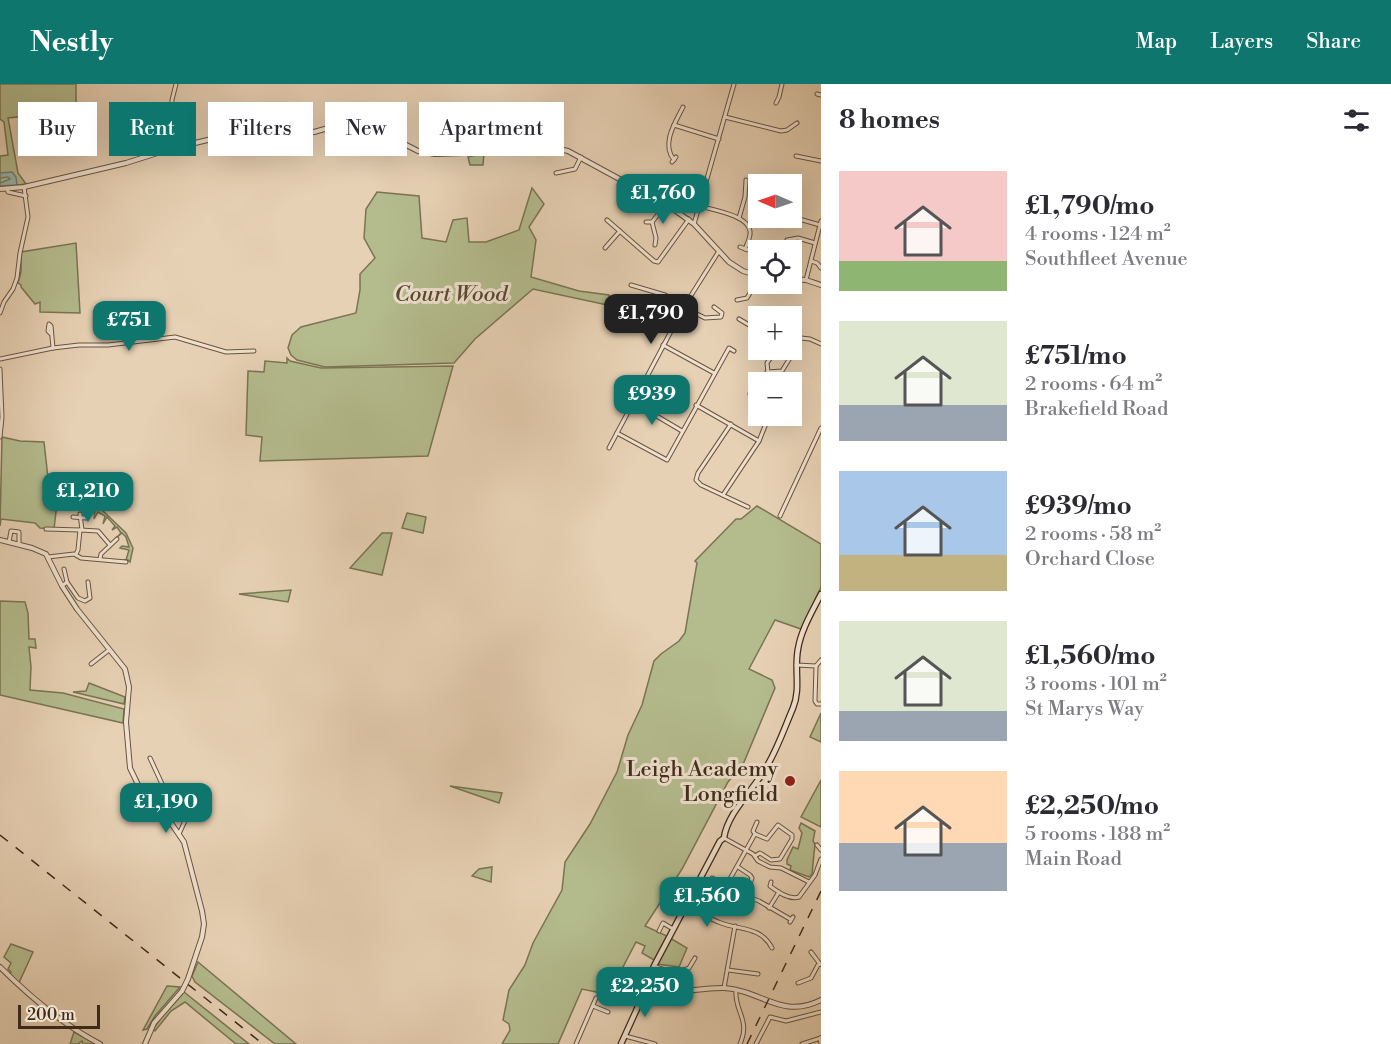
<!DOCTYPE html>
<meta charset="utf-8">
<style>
:root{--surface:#fff;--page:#f7f7f7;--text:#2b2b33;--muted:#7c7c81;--accent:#0f766e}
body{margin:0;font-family:"Libre Bodoni",serif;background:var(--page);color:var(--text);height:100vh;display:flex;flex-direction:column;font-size:22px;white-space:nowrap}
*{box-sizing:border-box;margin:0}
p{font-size:20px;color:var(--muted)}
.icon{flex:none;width:33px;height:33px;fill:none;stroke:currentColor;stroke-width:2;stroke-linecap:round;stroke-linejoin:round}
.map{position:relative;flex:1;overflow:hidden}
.panel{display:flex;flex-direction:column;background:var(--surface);width:570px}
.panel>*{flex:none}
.banner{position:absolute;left:18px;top:18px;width:570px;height:54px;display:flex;gap:12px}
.needle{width:39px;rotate:272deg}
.controls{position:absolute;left:748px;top:90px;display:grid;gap:12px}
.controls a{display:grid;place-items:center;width:54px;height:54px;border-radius:0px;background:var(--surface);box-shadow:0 6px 24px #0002;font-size:30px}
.scale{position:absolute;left:18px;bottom:15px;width:82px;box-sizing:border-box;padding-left:6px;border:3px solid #402b1b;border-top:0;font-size:16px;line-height:21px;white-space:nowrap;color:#402b1b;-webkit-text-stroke:4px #efe1ce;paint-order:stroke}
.price{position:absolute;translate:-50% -51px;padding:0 14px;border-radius:12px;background:var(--accent);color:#fff;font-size:20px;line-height:39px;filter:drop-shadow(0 2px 3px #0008)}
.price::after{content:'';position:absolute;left:50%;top:36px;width:18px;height:14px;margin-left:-9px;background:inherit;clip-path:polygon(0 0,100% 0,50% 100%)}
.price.active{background:#222;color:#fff}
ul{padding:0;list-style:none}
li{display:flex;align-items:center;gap:18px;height:150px;padding:0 18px}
li span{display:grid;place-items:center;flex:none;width:168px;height:120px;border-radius:0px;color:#555}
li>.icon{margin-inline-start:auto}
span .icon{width:72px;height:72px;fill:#fffc;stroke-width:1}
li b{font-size:26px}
h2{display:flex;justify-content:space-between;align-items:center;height:72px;padding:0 18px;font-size:26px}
.pill{padding:0 21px;border-radius:0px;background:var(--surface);box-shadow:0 6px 24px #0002;font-size:21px;line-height:54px}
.pill.active{background:var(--accent);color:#fff}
header{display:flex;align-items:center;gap:36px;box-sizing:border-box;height:84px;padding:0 30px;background:var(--accent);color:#fff}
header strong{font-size:28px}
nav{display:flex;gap:33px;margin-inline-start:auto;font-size:21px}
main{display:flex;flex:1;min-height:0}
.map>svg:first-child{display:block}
</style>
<header>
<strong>Nestly</strong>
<nav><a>Map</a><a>Layers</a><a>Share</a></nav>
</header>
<main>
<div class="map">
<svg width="821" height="960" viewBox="0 0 821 960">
<rect width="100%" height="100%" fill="#e7d1b4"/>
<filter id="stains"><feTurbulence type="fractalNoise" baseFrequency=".00333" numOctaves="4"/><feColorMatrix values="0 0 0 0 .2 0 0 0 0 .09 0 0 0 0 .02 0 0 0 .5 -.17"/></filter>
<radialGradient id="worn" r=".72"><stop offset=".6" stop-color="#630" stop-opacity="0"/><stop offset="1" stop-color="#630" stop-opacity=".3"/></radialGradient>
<g fill="#b4bc8e" stroke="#7a7454" stroke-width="1.5">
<path d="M 0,0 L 76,0 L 76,20 L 37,31 L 8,34 L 18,89 L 26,100 L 0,103 L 0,72 L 8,71 L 4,38 L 0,35 Z"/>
<path d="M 484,69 L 483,81 L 470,81 L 468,73 Z"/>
<path d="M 532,104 L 544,120 L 529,143 L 536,156 L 531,193 L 579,207 L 609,211 L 612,222 L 533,205 L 475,255 L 454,279 L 325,283 L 297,276 L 291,271 L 288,264 L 292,251 L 301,243 L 356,229 L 360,206 L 360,190 L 375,174 L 364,154 L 366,125 L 377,108 L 419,112 L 422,154 L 446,158 L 453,136 L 467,134 L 469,158 L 486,158 L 519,146 Z"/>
<path d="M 76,159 L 80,229 L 40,228 L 40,218 L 35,220 L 21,203 L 21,201 L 18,199 L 21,188 L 21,168 Z"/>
<path d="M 287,274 L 290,277 L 321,284 L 453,282 L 428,372 L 260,377 L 262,353 L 246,351 L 248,287 L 264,288 L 265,277 L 287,279 Z"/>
<path d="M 2,353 L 20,357 L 44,358 L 50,412 L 57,419 L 54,445 L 40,444 L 35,439 L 1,435 L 0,442 Z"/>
<path d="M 81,420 L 95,422 L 101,425 L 126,449 L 133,464 L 130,478 L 128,476 L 123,476 L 126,476 L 129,466 L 120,464 L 122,462 L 129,463 L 126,453 L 122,449 L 115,455 L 121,449 L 117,443 L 112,446 L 115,442 L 107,433 L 103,440 L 105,432 L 98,428 L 94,435 L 95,425 Z"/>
<path d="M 757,422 L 821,460 L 821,503 L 801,545 L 775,536 L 749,585 L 772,596 L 775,604 L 744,678 L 728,698 L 682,785 L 645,842 L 667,852 L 654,876 L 642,869 L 645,862 L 636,858 L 623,883 L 627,889 L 615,915 L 601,909 L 582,905 L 558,960 L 502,960 L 510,946 L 509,940 L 503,936 L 509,906 L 525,881 L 533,859 L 562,806 L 565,778 L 590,740 L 617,688 L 628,651 L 642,621 L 654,577 L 661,570 L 679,557 L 685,549 L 697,479 L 695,477 L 736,435 L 741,435 Z"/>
<path d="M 407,429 L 426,433 L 423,449 L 402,444 Z"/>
<path d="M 382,449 L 392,449 L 382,491 L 350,484 Z"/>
<path d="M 291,506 L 288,518 L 239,510 Z"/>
<path d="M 0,517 L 25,518 L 28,529 L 29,555 L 35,555 L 36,564 L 29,563 L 31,583 L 30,606 L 63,609 L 124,625 L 123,639 L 0,611 Z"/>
<path d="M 89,599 L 125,613 L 124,620 L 73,608 L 86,607 Z"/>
<path d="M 821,629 L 821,658 L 810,653 Z"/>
<path d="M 821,696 L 821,743 L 801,733 Z"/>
<path d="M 450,702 L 502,709 L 499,719 Z"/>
<path d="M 801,739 L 815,747 L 813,757 L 815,760 L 812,790 L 809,793 L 790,786 L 791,782 L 787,780 L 787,776 L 793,763 L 798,765 L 802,749 L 799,744 Z"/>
<path d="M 492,783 L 491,798 L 472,792 L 479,785 Z"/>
<path d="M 670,854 L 687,864 L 679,883 L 656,880 Z"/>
<path d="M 11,860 L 33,868 L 18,901 L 10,890 L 11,888 L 8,885 L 11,879 L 4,873 Z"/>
<path d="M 198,878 L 296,960 L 275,960 L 195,898 L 192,892 Z"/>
<path d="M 167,902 L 180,903 L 155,932 L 147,945 L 143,946 Z"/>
<path d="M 184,908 L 249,960 L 236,960 L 185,918 L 171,927 L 155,947 L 153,945 L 164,930 Z"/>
<path d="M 74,948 L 97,960 L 83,960 L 82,957 L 78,960 L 70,960 Z"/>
</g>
<path fill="#97b7ad" stroke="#747f73" stroke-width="1.5" d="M 12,88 L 16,93 L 17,101 L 0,102 L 0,99 L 10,95 L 8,93 L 0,94 L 0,89 Z"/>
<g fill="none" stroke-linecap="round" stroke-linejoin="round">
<g stroke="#6a5441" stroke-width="5">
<g id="minor">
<path d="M 817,10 L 821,11"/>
<path d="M 776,19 L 779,13 L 782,0"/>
<path d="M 725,33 L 781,47 L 787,46 L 797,39"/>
<path d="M 674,41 L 719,55"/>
<path d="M 170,65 L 172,16 L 176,0"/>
<path d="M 796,72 L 821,77"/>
<path d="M 674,76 C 661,60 675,39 683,23"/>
<path d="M 672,78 L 676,73"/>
<path d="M 556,89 L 575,85 L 581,73"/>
<path d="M 7,105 L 8,108 L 26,112"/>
<path d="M 700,122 C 712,126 748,131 750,147 C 751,153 747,160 745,165"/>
<path d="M 792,133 L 820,141"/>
<path d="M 739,134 L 745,113 L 746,96"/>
<path d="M 607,136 L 654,177 L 658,178 L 689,135"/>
<path d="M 646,138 L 652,138 L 660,128 L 669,122"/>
<path d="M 652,138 L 656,154 L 655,161"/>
<path d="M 694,140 L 734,0"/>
<path d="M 787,156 L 798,154 L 815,159"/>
<path d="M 740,163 L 748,166"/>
<path d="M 605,164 L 620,147"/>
<path d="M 811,177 L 817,179 L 821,184"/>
<path d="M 806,196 L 821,137"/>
<path d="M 631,201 L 665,211 L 685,221"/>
<path d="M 737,216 L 747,214 L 750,209 L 754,191"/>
<path d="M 683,223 L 705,234 L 721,233 L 722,229 L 714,223"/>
<path d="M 0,229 L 4,218 L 13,205 L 17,194 L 20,169 L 28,133 L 24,103"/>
<path d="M 739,235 L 759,247"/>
<path d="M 51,250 L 48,247 L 49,240 L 51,242 L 53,264"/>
<path d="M 792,253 L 810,255 L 821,260"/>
<path d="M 663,261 L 714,289"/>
<path d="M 0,275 L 53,264 L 79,261 L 108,261 L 175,253 L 226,268 L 254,267"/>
<path d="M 0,285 L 2,333 L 0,353"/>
<path d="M 767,288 L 782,287 L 790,274"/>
<path d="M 769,298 L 767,279 L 776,266"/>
<path d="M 750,310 L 752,301 L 759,300"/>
<path d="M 633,318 L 682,347"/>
<path d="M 696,321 L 759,357"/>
<path d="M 731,340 L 698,389 L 696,396 L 701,401 L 748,423"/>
<path d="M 617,349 L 667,376 L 729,264 L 734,267"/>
<path d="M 609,364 L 685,221 L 719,167"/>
<path d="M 723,411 L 759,357 L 769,332"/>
<path d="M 80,430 L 82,446"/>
<path d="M 780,432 L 821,344"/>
<path d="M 73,433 L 86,434"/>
<path d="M 46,445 L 80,446 L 78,466 L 76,470"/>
<path d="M 80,446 L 98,447 L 110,461"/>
<path d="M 9,458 L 11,447 L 19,448 L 19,460"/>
<path d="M 48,473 L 74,470 L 81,474 L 126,478"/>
<path d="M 100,475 L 101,470 L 117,455"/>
<path d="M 67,498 L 78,514 L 85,517 L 90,514 L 88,498"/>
<path d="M 62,502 L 67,498 L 64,485"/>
<path d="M 91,580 L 109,566"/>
<path d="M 796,581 L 816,582 L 821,576"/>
<path d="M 816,582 L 815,617 L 817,620 L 821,620"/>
<path d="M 150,674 L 163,702 L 189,728 L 179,750"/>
<path d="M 755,750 L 753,747 L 757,738"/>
<path d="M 724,754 L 753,770 L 758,777 L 770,783 L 781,784 L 809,798"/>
<path d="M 817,761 L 821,766"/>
<path d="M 738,783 L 750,791 L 752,794 L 746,812 L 759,817 L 790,835"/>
<path d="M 712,794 L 726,802 L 755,750 L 767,755 L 778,741 L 792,751 L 792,755 L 780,775 L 771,776 L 760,769 L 755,772"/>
<path d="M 771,798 L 770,802 C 778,808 789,816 799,813 L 815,791 L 821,775"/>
<path d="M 686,821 C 698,827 709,835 721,839 C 738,846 761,842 772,864"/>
<path d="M 769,824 L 779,808"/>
<path d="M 790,838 L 793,833"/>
<path d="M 659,847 L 663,839 L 673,845"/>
<path d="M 811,868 L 820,880"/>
<path d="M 654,882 C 666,887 677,890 689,884 L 695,874"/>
<path d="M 728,886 L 758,890"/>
<path d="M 798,899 L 811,894 L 818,881 L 821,880"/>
<path d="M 724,904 L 735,842"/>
<path d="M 736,906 C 734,928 751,935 740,960"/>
<path d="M 593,922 L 608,928"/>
<path d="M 625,952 L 655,960"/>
<path d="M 820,954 L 821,960"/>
<path d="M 576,960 L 596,914"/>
<path d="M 756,960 L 770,933 L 786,937 L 821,928"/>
<path d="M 802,960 L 821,954"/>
</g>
</g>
<g stroke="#6a5441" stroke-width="6">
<g id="tertiary">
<path d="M 0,105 L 24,103 L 126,79 L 170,65 L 220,53 L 253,47 L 300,50 L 314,48 L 339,41 L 357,41 L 379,47 L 418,67 L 435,70 L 465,69 L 509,60 L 537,60 L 568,67 L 669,122 L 694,140 L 729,178 L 743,187 L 759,192"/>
<path d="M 792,195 L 806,196 L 821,201"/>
<path d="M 0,456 L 32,464 L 46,470 L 62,502 L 77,525 L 125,585 L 129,603 L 126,638 L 130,684 L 143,711 L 171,739 L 184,758 L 202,827 L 204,840 L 202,853 L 188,895"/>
<path d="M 0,883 C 30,913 62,940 100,960"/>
<path d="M 646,905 C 672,913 698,903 724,904 C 761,906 782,936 821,916"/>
<path d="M 145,960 L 154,939 L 182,907"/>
</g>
</g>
<g stroke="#402b1b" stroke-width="7">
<path id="secondary" d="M 621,960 L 646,905 L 654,882 L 720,757 L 724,754 C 727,730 752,707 764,687 C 776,669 784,645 793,624 C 801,605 794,585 798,565 C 801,546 812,528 821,510"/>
</g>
<use href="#minor" stroke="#efe1ce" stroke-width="3"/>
<use href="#tertiary" stroke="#efe1ce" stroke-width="4"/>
<use href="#secondary" stroke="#efe1ce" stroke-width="4.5"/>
<g stroke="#402b1b" stroke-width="1.5" stroke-dasharray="10 10" stroke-linecap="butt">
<path d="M 0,751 L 263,960"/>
<path d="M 747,960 L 821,807"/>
</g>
<g stroke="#6a5441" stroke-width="6" stroke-linecap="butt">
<path id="tertiary-bridge" d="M 182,907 L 188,895"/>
</g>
<use href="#tertiary-bridge" stroke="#efe1ce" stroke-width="4"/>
</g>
<circle fill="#8f2418" stroke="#efe1ce" stroke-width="2" cx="790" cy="697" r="6"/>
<g text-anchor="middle" stroke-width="6" stroke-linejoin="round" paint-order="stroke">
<g font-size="22" font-style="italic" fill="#574832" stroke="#efe1ce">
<text x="451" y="217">Court Wood</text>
</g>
<g font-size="22" fill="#402b1b" stroke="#efe1ce" text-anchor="end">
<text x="778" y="692">Leigh Academy<tspan x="778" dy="25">Longfield</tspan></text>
</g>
</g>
<rect width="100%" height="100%" filter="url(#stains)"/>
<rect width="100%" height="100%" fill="url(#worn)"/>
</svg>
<div class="controls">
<a><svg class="needle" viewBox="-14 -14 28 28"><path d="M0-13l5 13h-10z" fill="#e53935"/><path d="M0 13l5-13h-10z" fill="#7c7c81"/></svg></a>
<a><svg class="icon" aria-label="locate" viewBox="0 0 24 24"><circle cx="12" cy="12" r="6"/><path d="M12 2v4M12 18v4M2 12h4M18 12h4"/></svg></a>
<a>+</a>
<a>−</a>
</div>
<div class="scale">200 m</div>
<b class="price" style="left:663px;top:141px">£1,760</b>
<b class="price active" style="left:651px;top:261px">£1,790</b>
<b class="price" style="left:129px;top:268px">£751</b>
<b class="price" style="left:652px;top:342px">£939</b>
<b class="price" style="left:88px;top:439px">£1,210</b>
<b class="price" style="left:166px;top:750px">£1,190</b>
<b class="price" style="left:707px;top:844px">£1,560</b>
<b class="price" style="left:645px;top:934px">£2,250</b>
<div class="banner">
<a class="pill">Buy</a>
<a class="pill active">Rent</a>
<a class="pill">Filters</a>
<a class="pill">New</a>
<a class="pill">Apartment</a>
</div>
</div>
<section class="panel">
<h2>8 homes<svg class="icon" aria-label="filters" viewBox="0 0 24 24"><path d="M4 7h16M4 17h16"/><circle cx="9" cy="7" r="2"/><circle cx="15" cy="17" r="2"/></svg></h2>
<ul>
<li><span style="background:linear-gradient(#f6c9c9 75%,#8fb573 0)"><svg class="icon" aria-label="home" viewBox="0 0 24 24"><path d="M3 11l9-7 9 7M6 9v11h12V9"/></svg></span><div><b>£1,790/mo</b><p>4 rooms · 124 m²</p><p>Southfleet Avenue</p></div></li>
<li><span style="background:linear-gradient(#dfe7d0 70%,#9aa5b1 0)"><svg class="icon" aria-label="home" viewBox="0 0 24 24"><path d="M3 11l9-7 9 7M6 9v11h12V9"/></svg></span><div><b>£751/mo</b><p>2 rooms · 64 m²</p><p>Brakefield Road</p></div></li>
<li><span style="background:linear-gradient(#a9c7e8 70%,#c2b280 0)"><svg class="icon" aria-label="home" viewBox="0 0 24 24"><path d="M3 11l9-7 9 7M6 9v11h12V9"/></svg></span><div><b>£939/mo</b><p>2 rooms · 58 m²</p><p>Orchard Close</p></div></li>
<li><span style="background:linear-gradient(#dfe7d0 75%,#9aa5b1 0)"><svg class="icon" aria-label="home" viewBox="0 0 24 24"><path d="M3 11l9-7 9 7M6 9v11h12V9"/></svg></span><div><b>£1,560/mo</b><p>3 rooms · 101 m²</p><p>St Marys Way</p></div></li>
<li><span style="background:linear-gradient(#ffd9b3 60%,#9aa5b1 0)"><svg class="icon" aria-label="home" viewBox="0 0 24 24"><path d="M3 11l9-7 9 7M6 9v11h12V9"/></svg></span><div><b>£2,250/mo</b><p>5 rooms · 188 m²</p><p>Main Road</p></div></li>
</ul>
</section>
</main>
